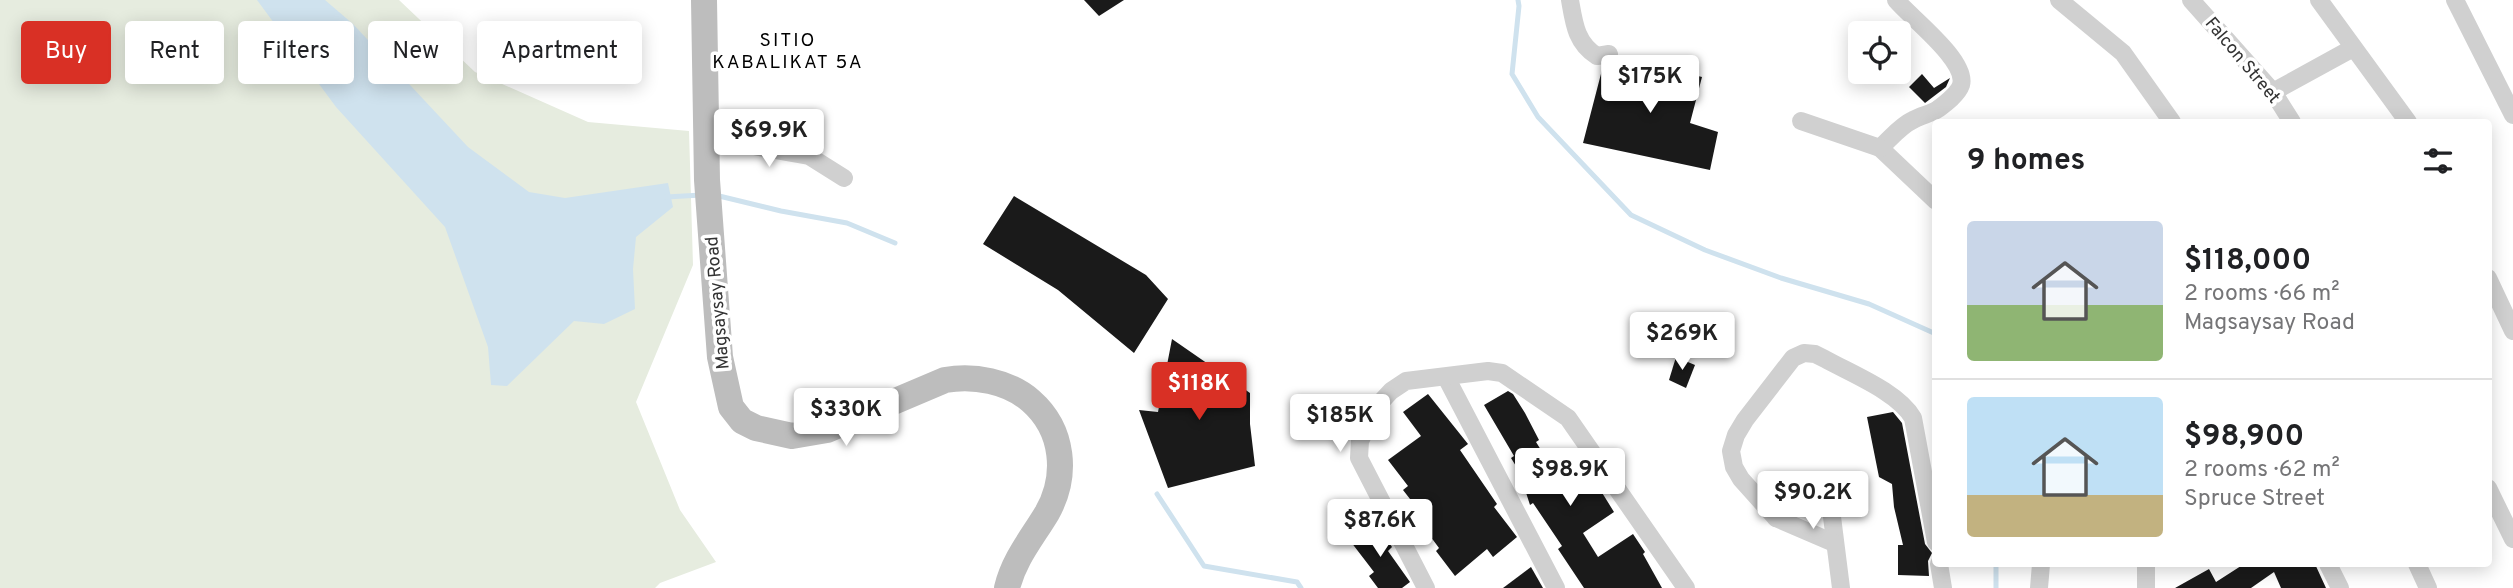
<!DOCTYPE html>
<meta charset="utf-8">
<style>
:root{--surface:#fff;--page:#f6f6f6;--text:#202124;--muted:#757577;--line:#e0e0e0;--accent:#d93025}
body{margin:0;font-family:Overpass,sans-serif;background:var(--page);color:var(--text);height:100vh;display:flex;flex-direction:column;font-size:26px;white-space:nowrap}
*{box-sizing:border-box;margin:0}
p{font-size:23px;color:var(--muted)}
.icon{flex:none;width:38px;height:38px;fill:none;stroke:currentColor;stroke-width:2;stroke-linecap:round;stroke-linejoin:round}
.map{position:relative;flex:1;overflow:hidden}
.details{position:absolute;left:1932px;top:119px;width:560px;height:448px;display:flex;flex-direction:column;background:var(--surface);border-radius:7px;box-shadow:0 4px 18px #0003}
.details>*{flex:none}
.top-card{position:absolute;left:21px;top:21px;width:665px;height:63px;display:flex;gap:14px}
.controls{position:absolute;left:1848px;top:21px;display:grid;gap:14px}
.controls a{display:grid;place-items:center;width:63px;height:63px;border-radius:7px;background:var(--surface);box-shadow:0 4px 18px #0003;font-size:35px}
.price{position:absolute;translate:-50% -60px;padding:0 16px;border-radius:7px;background:#fff;color:#222;font-size:23px;line-height:46px;filter:drop-shadow(0 2px 4px #0008)}
.price::after{content:'';position:absolute;left:50%;top:42px;width:21px;height:16px;margin-left:-10px;background:inherit;clip-path:polygon(0 0,100% 0,50% 100%)}
.price.current{background:var(--accent);color:#fff}
ul{padding:0;list-style:none}
li{display:flex;align-items:center;gap:21px;height:175px;padding:0 35px}
li+li{border-top:2px solid var(--line)}
li span{display:grid;place-items:center;flex:none;width:196px;height:140px;border-radius:7px;color:#555}
li>.icon{margin-inline-start:auto}
span .icon{width:84px;height:84px;fill:#fffc;stroke-width:1}
li b{font-size:30px}
h2{display:flex;justify-content:space-between;align-items:center;height:84px;padding:0 35px;font-size:30px}
.chip{padding:0 24px;border-radius:7px;background:var(--surface);box-shadow:0 4px 18px #0003;font-size:24px;line-height:63px}
.chip.current{background:var(--accent);color:#fff}
.map>svg:first-child{display:block}
</style>
<div class="map">
<svg width="2513" height="588" viewBox="0 0 2513 588">
<rect width="100%" height="100%" fill="#fff"/>
<path fill="#e6ecdf" d="M 0,0 L 399,0 L 475,72 L 588,122 L 689,131 L 693,265 L 636,402 L 680,510 L 716,562 L 660,583 L 655,588 L 0,588 Z"/>
<path fill="#cfe2ee" d="M 257,0 L 325,0 L 353,24 L 468,147 L 529,192 L 565,198 L 668,183 L 673,207 L 636,237 L 633,269 L 635,309 L 604,324 L 574,321 L 507,386 L 491,385 L 488,347 L 445,227 L 336,107 Z"/>
<g fill="none" stroke-linecap="round" stroke-linejoin="round">
<g stroke="#cfe2ee" stroke-width="5">
<path d="M 1518,0 L 1519,6 L 1512,74 L 1538,117 L 1631,215 L 1705,250 L 1781,278 L 1869,304 L 1936,334"/>
<path d="M 715,195 L 781,211 L 847,223 L 895,243"/>
<path d="M 666,197 L 702,195"/>
<path d="M 1157,494 L 1204,566 L 1297,582 L 1301,588"/>
<path d="M 1996,564 L 1996,588"/>
</g>
</g>
<g fill="#1a1a1a">
<path d="M 1084,0 L 1124,0 L 1099,16 Z"/>
<path d="M 1622,57 L 1702,77 L 1690,123 L 1718,132 L 1710,170 L 1583,143 L 1602,70 L 1617,72 Z"/>
<path d="M 1922,74 L 1934,88 L 1950,78 L 1946,87 L 1925,103 L 1909,87 Z"/>
<path d="M 1014,196 L 1146,275 L 1168,299 L 1134,353 L 1058,290 L 983,244 Z"/>
<path d="M 1172,339 L 1250,393 L 1250,424 L 1255,466 L 1168,488 L 1139,410 L 1158,412 Z"/>
<path d="M 1676,357 L 1695,365 L 1686,388 L 1669,380 Z"/>
<path d="M 1508,391 L 1513,394 L 1525,413 L 1539,440 L 1536,442 L 1564,487 L 1588,470 L 1614,512 L 1583,533 L 1598,557 L 1633,534 L 1645,552 L 1643,554 L 1662,588 L 1584,588 L 1558,549 L 1562,546 L 1533,503 L 1530,505 L 1519,471 L 1511,458 L 1514,456 L 1484,405 Z"/>
<path d="M 1428,394 L 1468,444 L 1460,450 L 1497,504 L 1494,507 L 1517,537 L 1493,557 L 1487,549 L 1455,576 L 1436,551 L 1439,548 L 1419,521 L 1424,517 L 1403,490 L 1408,486 L 1388,460 L 1421,436 L 1403,412 Z"/>
<path d="M 1893,412 L 1902,423 L 1925,544 L 1932,553 L 1928,561 L 1929,576 L 1898,575 L 1898,545 L 1903,545 L 1894,507 L 1892,484 L 1879,477 L 1867,417 Z"/>
<path d="M 1376,523 L 1392,547 L 1388,551 L 1410,582 L 1402,588 L 1378,588 L 1369,576 L 1374,572 L 1351,542 Z"/>
<path d="M 2244,564 L 2315,564 L 2326,588 L 2281,588 L 2274,572 L 2251,588 L 2175,588 L 2209,569 L 2216,582 Z"/>
<path d="M 1531,567 L 1543,588 L 1503,588 Z"/>
</g>
<g fill="none" stroke-linecap="round" stroke-linejoin="round">
<g stroke="#d0d0d0" stroke-width="18">
<path d="M 1570,0 C 1574,23 1576,43 1597,56 L 1609,54"/>
<path d="M 1896,0 C 1911,18 1968,61 1961,85 C 1958,94 1946,103 1938,109 C 1931,114 1921,115 1913,120 C 1900,126 1891,138 1880,148 L 1936,201"/>
<path d="M 2059,0 L 2123,53 L 2172,122"/>
<path d="M 2191,0 L 2273,92 L 2292,122"/>
<path d="M 2319,0 L 2408,122"/>
<path d="M 2455,0 L 2513,115"/>
<path d="M 2273,92 L 2353,48"/>
<path d="M 1801,121 L 1880,148"/>
<path d="M 704,137 L 809,156 L 844,178"/>
<path d="M 2488,278 L 2513,331"/>
<path d="M 1446,377 L 1556,588"/>
<path d="M 2488,488 L 2513,539"/>
<path d="M 1776,518 C 1787,502 1803,474 1825,484 L 1829,493 L 1841,588"/>
<path d="M 1834,543 L 1776,518 L 1741,479 L 1734,467 L 1731,451 L 1736,435 L 1745,420 L 1793,358 L 1804,353 L 1815,354 L 1825,359 C 1852,374 1898,392 1913,418 L 1936,542"/>
<path d="M 1939,564 L 1943,588"/>
<path d="M 2328,564 L 2340,588"/>
<path d="M 2417,564 L 2428,588"/>
<path d="M 1426,588 L 1359,458 L 1360,441 L 1378,405 L 1391,391 L 1406,381 L 1488,371 L 1502,373 L 1568,418 L 1686,588"/>
<path d="M 2039,588 L 2041,564"/>
<path d="M 2146,588 L 2146,564"/>
</g>
<path stroke="#bdbdbd" stroke-width="26" d="M 704,0 L 707,180 L 720,357 L 731,407 L 742,421 L 756,428 L 792,436 L 827,430 L 945,380 C 974,375 1008,381 1031,401 C 1064,430 1068,476 1047,513 C 1032,538 1014,559 1007,588"/>
</g>
<g text-anchor="middle" stroke-width="7" stroke-linejoin="round" paint-order="stroke">
<g font-size="18" fill="#333" stroke="#fff">
<text transform="translate(2243 60) rotate(50)" y="6">Falcon Street</text>
<text transform="translate(717 303) rotate(-95)" y="6">Magsaysay Road</text>
</g>
<g font-size="19" letter-spacing="2" fill="#000" stroke="#fff">
<text x="788" y="46">SITIO<tspan x="788" dy="22">KABALIKAT 5A</tspan></text>
</g>
</g>
</svg>
<div class="controls">
<a><svg class="icon" aria-label="locate" viewBox="0 0 24 24"><circle cx="12" cy="12" r="6"/><path d="M12 2v4M12 18v4M2 12h4M18 12h4"/></svg></a>
</div>
<b class="price" style="left:1650px;top:115px">$175K</b>
<b class="price" style="left:769px;top:169px">$69.9K</b>
<b class="price" style="left:1682px;top:372px">$269K</b>
<b class="price current" style="left:1199px;top:422px">$118K</b>
<b class="price" style="left:846px;top:448px">$330K</b>
<b class="price" style="left:1340px;top:454px">$185K</b>
<b class="price" style="left:1570px;top:508px">$98.9K</b>
<b class="price" style="left:1813px;top:531px">$90.2K</b>
<b class="price" style="left:1380px;top:559px">$87.6K</b>
<div class="top-card">
<a class="chip current">Buy</a>
<a class="chip">Rent</a>
<a class="chip">Filters</a>
<a class="chip">New</a>
<a class="chip">Apartment</a>
</div>
<section class="details">
<h2>9 homes<svg class="icon" aria-label="filters" viewBox="0 0 24 24"><path d="M4 7h16M4 17h16"/><circle cx="9" cy="7" r="2"/><circle cx="15" cy="17" r="2"/></svg></h2>
<ul>
<li><span style="background:linear-gradient(#c9d6e8 60%,#8fb573 0)"><svg class="icon" aria-label="home" viewBox="0 0 24 24"><path d="M3 11l9-7 9 7M6 9v11h12V9"/></svg></span><div><b>$118,000</b><p>2 rooms · 66 m²</p><p>Magsaysay Road</p></div></li>
<li><span style="background:linear-gradient(#bfe0f5 70%,#c2b280 0)"><svg class="icon" aria-label="home" viewBox="0 0 24 24"><path d="M3 11l9-7 9 7M6 9v11h12V9"/></svg></span><div><b>$98,900</b><p>2 rooms · 62 m²</p><p>Spruce Street</p></div></li>
</ul>
</section>
</div>
